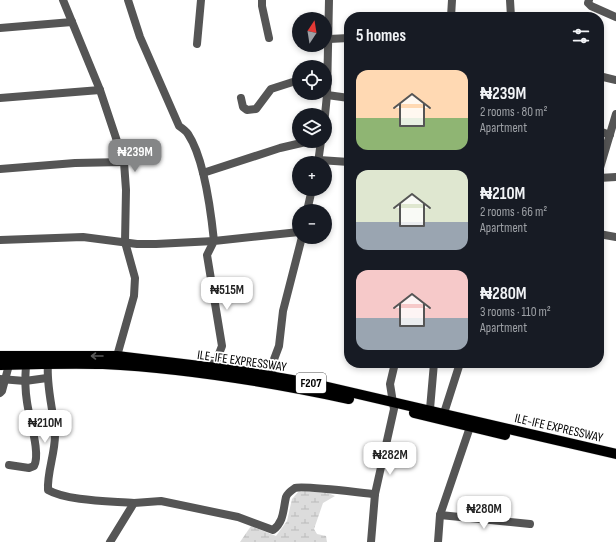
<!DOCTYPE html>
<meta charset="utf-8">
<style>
:root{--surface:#171b24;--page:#20242c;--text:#f1f3f6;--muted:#9ea1a6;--accent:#858687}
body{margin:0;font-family:"Sofia Sans Condensed",sans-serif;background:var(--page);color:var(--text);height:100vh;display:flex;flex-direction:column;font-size:15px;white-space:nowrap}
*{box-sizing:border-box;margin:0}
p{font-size:13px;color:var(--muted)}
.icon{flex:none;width:22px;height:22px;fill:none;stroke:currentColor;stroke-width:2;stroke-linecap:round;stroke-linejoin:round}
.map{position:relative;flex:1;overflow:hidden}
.side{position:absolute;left:344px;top:12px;width:260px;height:356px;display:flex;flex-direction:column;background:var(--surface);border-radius:16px;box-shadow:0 2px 6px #0003}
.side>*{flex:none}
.needle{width:26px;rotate:12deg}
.controls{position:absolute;left:292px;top:12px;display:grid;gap:8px}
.controls a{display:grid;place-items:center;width:40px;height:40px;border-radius:50%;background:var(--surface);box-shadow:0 2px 6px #0003;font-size:20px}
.price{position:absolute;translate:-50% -34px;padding:0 9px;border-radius:8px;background:#fff;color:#222;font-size:13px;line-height:26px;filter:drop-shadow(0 1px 2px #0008)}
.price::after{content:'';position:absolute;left:50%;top:24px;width:12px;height:9px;margin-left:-6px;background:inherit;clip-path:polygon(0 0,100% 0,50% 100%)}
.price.on{background:var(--accent);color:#fff}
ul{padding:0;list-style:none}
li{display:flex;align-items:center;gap:12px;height:100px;padding:0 12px}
li span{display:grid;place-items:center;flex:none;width:112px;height:80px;border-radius:12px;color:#555}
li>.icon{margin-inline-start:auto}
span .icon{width:48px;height:48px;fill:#fffc;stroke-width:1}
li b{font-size:17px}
h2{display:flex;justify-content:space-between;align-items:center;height:48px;padding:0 12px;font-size:17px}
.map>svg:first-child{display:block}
</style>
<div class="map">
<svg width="616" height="542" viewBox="0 0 616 542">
<defs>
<pattern id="wetland-marsh" width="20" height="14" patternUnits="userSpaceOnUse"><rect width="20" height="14" fill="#dcdcdc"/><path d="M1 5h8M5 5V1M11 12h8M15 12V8" fill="none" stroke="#bbb"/></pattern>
</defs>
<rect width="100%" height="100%" fill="#fff"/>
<path fill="url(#wetland-marsh)" d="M 299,491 L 323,491 L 335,496 L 323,503 L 314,529 L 317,534 L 326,536 L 327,542 L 240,542 L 251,526 L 276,536 L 287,521 L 292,499 Z"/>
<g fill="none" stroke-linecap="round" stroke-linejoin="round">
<g stroke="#dbdbdb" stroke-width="11">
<g id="major">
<path d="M 0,356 L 117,356 L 241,371 L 315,384 L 616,454"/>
<path d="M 0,365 C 34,364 69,363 103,364 C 186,368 269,382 349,399"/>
<path d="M 414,413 L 505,435"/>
</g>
</g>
<g stroke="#555" stroke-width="8">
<path d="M 63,0 L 100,90 L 124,162 L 126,190 L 125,242 L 135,278 L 134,296 L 117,356"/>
<path d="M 262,0 L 262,6 L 269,38"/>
<path d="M 510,0 L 511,17"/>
<path d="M 589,0 L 588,3 L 591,6 L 616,17"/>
<path d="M 451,17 L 452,0"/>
<path d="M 0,28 L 72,22"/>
<path d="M 329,39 L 349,38"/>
<path d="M 197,44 L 201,0"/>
<path d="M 599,76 L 616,80"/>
<path d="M 327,95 L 349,98"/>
<path d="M 0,98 L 100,90"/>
<path d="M 241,98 L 243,107 L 247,110 L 256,109 L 271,89 L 299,80"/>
<path d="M 325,115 L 327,95 L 329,0"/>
<path d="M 599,131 L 610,135"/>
<path d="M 319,160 L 349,162"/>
<path d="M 318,163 L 321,141"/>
<path d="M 0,169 L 75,163 L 124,162"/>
<path d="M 599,171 L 616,114"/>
<path d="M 203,173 L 280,148 L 310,141"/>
<path d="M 599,178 L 616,177"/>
<path d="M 307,211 L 312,189"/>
<path d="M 599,234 L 616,237"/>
<path d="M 0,240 L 83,237 L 137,244 L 156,244 L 214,241 C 211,212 204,158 188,134 C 186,131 182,128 179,126 L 140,37 L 128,0"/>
<path d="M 48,364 C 46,388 54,411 55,435 C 55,454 47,472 48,490 C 67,501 111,501 134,503"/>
<path d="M 210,367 L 217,359 L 222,346 L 207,255 L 214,241 L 299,232"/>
<path d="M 272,376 L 273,362 L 279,346 L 283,311 L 302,237"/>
<path d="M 0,379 L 25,381 L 47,378"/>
<path d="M 0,393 L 2,391 L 9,365"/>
<path d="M 430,409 L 434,363"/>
<path d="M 444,413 L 460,363"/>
<path d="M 9,465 L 29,468 L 34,466 C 41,454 29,418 27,402 C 25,390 25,378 26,365"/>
<path d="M 440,515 L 530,524"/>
<path d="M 110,542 L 134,503 L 161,501 L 238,517 L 273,530 C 284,522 283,510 286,497 C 287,494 292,490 295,488 C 302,485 362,493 375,494"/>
<path d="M 371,542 L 375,494 L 394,409 L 390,384 L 395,363"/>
<path d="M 438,542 L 440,515 L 470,427"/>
</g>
<use href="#major" stroke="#000" stroke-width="10"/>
</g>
<defs><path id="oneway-shaft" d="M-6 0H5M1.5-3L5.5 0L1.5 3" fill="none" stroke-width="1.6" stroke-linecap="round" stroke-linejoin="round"/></defs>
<use stroke="#595959" href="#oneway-shaft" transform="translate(97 356) rotate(-180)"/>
<g text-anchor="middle" stroke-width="3.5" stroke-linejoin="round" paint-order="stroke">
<rect fill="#fff" stroke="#4c4c4c" stroke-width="1" x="296" y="373" width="30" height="20" rx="3"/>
<g font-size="12" font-weight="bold" fill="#000">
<text x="311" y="387">F207</text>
</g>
<g font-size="13" fill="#000" stroke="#fff">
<text transform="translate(242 360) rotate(8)" y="5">ILE-IFE EXPRESSWAY</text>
<text transform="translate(559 427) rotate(13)" y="5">ILE-IFE EXPRESSWAY</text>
</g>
</g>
</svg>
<div class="controls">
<a><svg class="needle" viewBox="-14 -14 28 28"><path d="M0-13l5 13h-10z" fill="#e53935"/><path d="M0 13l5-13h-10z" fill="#9ea1a6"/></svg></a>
<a><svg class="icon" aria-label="locate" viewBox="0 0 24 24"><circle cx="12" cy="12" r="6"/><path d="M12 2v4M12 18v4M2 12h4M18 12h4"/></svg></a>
<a><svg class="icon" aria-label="layers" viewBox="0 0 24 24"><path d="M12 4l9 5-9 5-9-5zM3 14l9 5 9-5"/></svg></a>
<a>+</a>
<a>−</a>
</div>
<b class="price on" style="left:135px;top:173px">₦239M</b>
<b class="price" style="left:227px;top:311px">₦515M</b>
<b class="price" style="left:45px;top:444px">₦210M</b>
<b class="price" style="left:390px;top:476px">₦282M</b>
<b class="price" style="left:484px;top:530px">₦280M</b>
<section class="side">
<h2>5 homes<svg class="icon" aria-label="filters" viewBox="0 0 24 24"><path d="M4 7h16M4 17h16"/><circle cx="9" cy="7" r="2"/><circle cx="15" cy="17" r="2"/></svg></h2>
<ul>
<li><span style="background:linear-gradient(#ffd9b3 60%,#8fb573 0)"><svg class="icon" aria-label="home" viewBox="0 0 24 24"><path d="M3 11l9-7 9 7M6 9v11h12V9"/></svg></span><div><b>₦239M</b><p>2 rooms · 80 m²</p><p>Apartment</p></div></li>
<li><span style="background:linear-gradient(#dfe7d0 65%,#9aa5b1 0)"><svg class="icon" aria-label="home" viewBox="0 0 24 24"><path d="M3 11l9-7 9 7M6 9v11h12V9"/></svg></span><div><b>₦210M</b><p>2 rooms · 66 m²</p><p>Apartment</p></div></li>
<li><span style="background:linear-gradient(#f6c9c9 60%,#9aa5b1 0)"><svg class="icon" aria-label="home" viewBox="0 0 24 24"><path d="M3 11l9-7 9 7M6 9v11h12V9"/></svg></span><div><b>₦280M</b><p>3 rooms · 110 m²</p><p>Apartment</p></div></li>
</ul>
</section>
</div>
